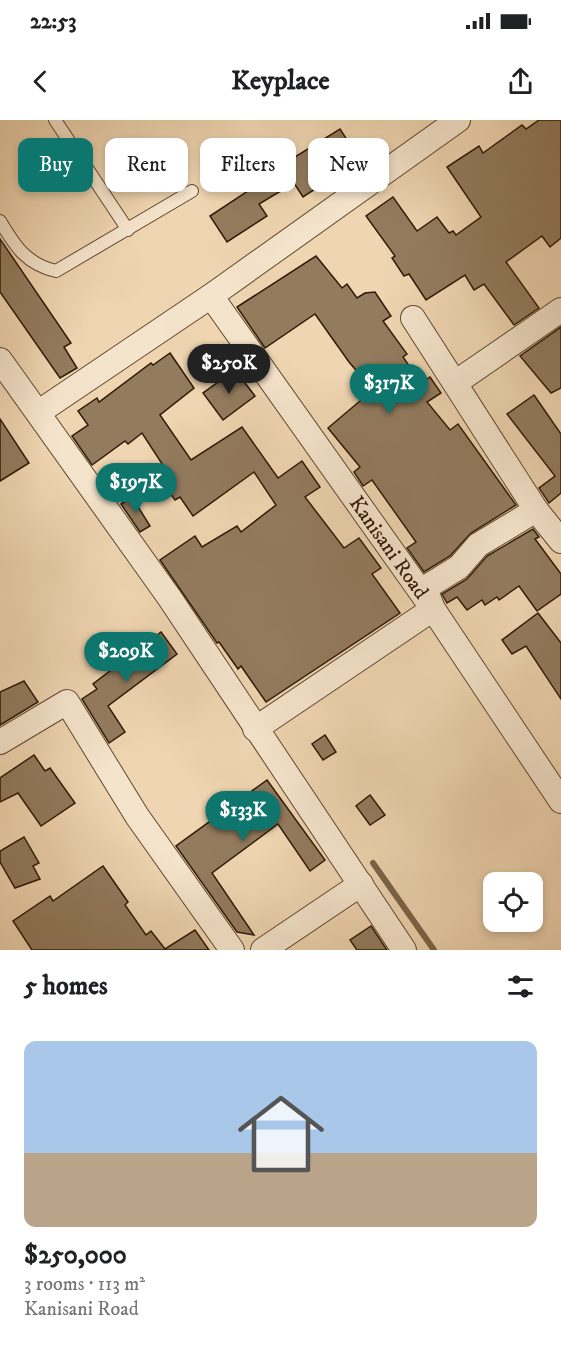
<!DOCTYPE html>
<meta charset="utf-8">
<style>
:root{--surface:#fff;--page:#f6f6f6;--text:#202124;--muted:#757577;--accent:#0f766e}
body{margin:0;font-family:"IM FELL DW Pica",serif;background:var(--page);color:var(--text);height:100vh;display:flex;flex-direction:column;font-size:22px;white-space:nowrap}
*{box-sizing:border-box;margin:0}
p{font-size:20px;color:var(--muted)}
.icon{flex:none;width:33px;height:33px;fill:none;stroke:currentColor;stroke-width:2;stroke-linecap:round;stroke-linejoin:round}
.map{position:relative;height:830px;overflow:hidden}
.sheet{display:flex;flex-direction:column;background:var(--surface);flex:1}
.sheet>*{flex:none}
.guide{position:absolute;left:18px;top:18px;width:525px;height:54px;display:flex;gap:12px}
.tools{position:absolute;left:483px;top:752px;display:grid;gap:12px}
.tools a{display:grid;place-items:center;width:60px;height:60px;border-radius:12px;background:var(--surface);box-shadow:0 3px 9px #0003;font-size:30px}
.price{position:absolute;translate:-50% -51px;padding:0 14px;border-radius:21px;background:var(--accent);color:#fff;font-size:20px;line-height:39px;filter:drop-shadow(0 2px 3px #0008)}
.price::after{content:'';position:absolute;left:50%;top:36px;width:18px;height:14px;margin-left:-9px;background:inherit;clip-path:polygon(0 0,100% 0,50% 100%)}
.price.current{background:#222;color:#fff}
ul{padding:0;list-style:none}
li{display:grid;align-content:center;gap:12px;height:318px;padding:0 24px}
li span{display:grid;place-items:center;height:186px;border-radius:12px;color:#555}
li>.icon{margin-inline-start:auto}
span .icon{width:108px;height:108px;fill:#fffc;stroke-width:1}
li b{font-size:26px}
h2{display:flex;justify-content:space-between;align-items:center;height:72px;padding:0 24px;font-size:26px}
.pill{padding:0 21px;border-radius:12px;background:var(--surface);box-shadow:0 3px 9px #0003;font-size:21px;line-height:54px}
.pill.current{background:var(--accent);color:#fff}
.status{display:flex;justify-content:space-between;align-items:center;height:42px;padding:0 30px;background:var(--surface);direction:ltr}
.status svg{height:16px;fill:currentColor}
header{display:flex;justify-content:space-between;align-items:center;height:78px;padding:0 24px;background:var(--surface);font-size:27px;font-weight:700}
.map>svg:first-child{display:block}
</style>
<div class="status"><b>22:53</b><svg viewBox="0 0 49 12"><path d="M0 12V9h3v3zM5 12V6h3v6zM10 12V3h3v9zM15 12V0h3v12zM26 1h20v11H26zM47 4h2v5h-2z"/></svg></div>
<header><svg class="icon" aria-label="back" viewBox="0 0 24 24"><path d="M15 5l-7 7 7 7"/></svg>Keyplace<svg class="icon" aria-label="share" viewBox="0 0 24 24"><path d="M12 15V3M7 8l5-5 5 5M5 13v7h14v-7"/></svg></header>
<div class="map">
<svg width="561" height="830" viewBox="0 0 561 830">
<rect width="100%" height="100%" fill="#efd5b1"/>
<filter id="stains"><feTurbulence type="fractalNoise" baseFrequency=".00333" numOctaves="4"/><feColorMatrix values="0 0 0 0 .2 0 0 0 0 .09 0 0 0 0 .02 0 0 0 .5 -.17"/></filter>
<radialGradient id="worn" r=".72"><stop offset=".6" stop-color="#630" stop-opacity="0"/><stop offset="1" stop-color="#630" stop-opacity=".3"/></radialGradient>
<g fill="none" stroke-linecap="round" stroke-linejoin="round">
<path stroke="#7b6449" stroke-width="6" d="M 373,743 L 434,830"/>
</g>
<g fill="#937b5e" stroke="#2f1a05" stroke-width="1.5">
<path d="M 539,0 L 561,0 L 561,118 L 550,127 L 542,116 L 506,142 L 539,188 L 514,205 L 484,164 L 474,170 L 465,155 L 426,180 L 409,154 L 404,156 L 392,138 L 395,136 L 366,96 L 393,77 L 417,111 L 437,97 L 449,113 L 453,111 L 456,115 L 481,97 L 447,47 L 479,26 L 483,33 L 522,5 L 526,9 Z"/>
<path d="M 340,9 L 360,40 L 303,77 L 294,63 L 259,84 L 267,96 L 227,122 L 210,96 L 263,61 L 261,58 Z"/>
<path d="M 0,119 L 71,223 L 64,227 L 77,248 L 60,258 L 0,172 Z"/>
<path d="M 316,136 L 342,168 L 347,164 L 357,178 L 365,173 L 375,172 L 391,196 L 383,201 L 407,234 L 403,237 L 421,263 L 430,257 L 441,273 L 427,282 L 450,310 L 458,304 L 516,385 L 471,413 L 450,436 L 424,452 L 407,428 L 416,422 L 372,360 L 363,366 L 354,352 L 360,347 L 328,308 L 373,270 L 349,242 L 315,194 L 265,228 L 237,187 Z"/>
<path d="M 561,207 L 561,268 L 551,273 L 520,236 Z"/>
<path d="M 170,233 L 194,268 L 160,295 L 191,340 L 242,307 L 278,358 L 302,341 L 320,367 L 305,377 L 344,428 L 359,418 L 381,448 L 372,454 L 400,493 L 266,582 L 241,546 L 238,549 L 219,522 L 217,523 L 160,440 L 195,416 L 202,427 L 237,406 L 241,412 L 276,385 L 254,352 L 193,396 L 180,377 L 175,380 L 162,362 L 170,356 L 142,313 L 128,324 L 125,321 L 92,345 L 72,316 L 88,305 L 78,291 L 97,278 L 99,282 L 151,243 L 153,245 Z"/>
<path d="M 235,250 L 255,276 L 223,300 L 203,273 Z"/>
<path d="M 534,275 L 561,314 L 561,373 L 549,383 L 539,368 L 555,356 L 507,294 Z"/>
<path d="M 0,299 L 29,343 L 0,361 Z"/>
<path d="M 132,377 L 150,406 L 140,412 L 121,384 Z"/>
<path d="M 533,409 L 539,417 L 535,419 L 561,454 L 561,474 L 537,491 L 519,466 L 499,480 L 497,477 L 485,485 L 482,480 L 467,490 L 457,477 L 447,483 L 442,474 L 467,459 L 487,436 Z"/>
<path d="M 538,493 L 561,523 L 561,579 L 526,526 L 512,534 L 502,520 Z"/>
<path d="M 161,512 L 177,534 L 108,586 L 125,612 L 109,623 L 82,579 L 97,569 L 93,564 Z"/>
<path d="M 24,561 L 38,582 L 0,605 L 0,572 Z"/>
<path d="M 325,615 L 336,632 L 323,640 L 312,624 Z"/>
<path d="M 34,635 L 45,651 L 50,648 L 75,683 L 41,706 L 18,673 L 0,682 L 0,658 Z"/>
<path d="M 267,660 L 325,740 L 310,751 L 278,704 L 212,753 L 254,815 L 237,812 L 176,726 Z"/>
<path d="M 370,675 L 385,695 L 370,705 L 356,686 Z"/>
<path d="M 24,717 L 39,743 L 33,746 L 40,759 L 15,768 L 0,742 L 0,731 Z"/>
<path d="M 103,746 L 128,782 L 125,785 L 146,815 L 151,811 L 165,829 L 195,810 L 209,830 L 32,830 L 13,801 L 50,776 L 53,781 Z"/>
<path d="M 371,806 L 387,830 L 357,830 L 350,820 Z"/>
</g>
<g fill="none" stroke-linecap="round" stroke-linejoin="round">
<g stroke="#5f4930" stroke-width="14">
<g id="service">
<path d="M 55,0 L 128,110"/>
<path d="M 0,101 C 15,126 26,144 56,151 L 192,71"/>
</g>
</g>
<g stroke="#5f4930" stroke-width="26">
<g id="minor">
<path id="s1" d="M 211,176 L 433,489 L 561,681"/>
<path d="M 413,198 L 536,390 L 561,421"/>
<path d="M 0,240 L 169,477 L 404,830"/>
<path d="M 455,263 L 561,190"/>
<path d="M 39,292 L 211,176 L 458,0"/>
<path d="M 255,609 L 433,489 L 426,471 L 430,465 L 459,447 L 478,425 L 536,390"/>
<path d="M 0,622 L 67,582 L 137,696 L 232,830"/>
<path d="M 263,830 L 361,764"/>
</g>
</g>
<use href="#service" stroke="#f5e4cc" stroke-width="12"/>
<use href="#minor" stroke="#f5e4cc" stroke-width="24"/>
</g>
<g text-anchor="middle" stroke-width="5" stroke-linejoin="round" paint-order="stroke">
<g font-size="21" fill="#2f1a05" stroke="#f5e4cc">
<text dy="7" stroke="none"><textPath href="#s1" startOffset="308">Kanisani Road</textPath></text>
</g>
</g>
<rect width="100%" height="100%" filter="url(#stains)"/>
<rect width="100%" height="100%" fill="url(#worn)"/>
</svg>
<div class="tools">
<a><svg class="icon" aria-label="locate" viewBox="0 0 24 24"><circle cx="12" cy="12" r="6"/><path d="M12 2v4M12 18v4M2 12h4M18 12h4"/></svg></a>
</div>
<b class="price current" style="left:229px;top:275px">$250K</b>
<b class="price" style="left:389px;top:295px">$317K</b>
<b class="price" style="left:136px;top:394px">$197K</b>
<b class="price" style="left:126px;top:563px">$209K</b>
<b class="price" style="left:243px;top:722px">$133K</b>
<div class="guide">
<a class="pill current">Buy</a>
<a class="pill">Rent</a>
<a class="pill">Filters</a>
<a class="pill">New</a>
</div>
</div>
<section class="sheet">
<h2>5 homes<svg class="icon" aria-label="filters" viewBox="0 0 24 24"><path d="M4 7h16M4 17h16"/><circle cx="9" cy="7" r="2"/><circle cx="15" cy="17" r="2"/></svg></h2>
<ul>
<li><span style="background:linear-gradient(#a9c7e8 60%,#b9a48a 0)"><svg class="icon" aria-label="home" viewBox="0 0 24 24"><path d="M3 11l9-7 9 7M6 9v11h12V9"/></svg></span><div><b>$250,000</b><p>3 rooms · 113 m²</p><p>Kanisani Road</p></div></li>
</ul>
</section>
